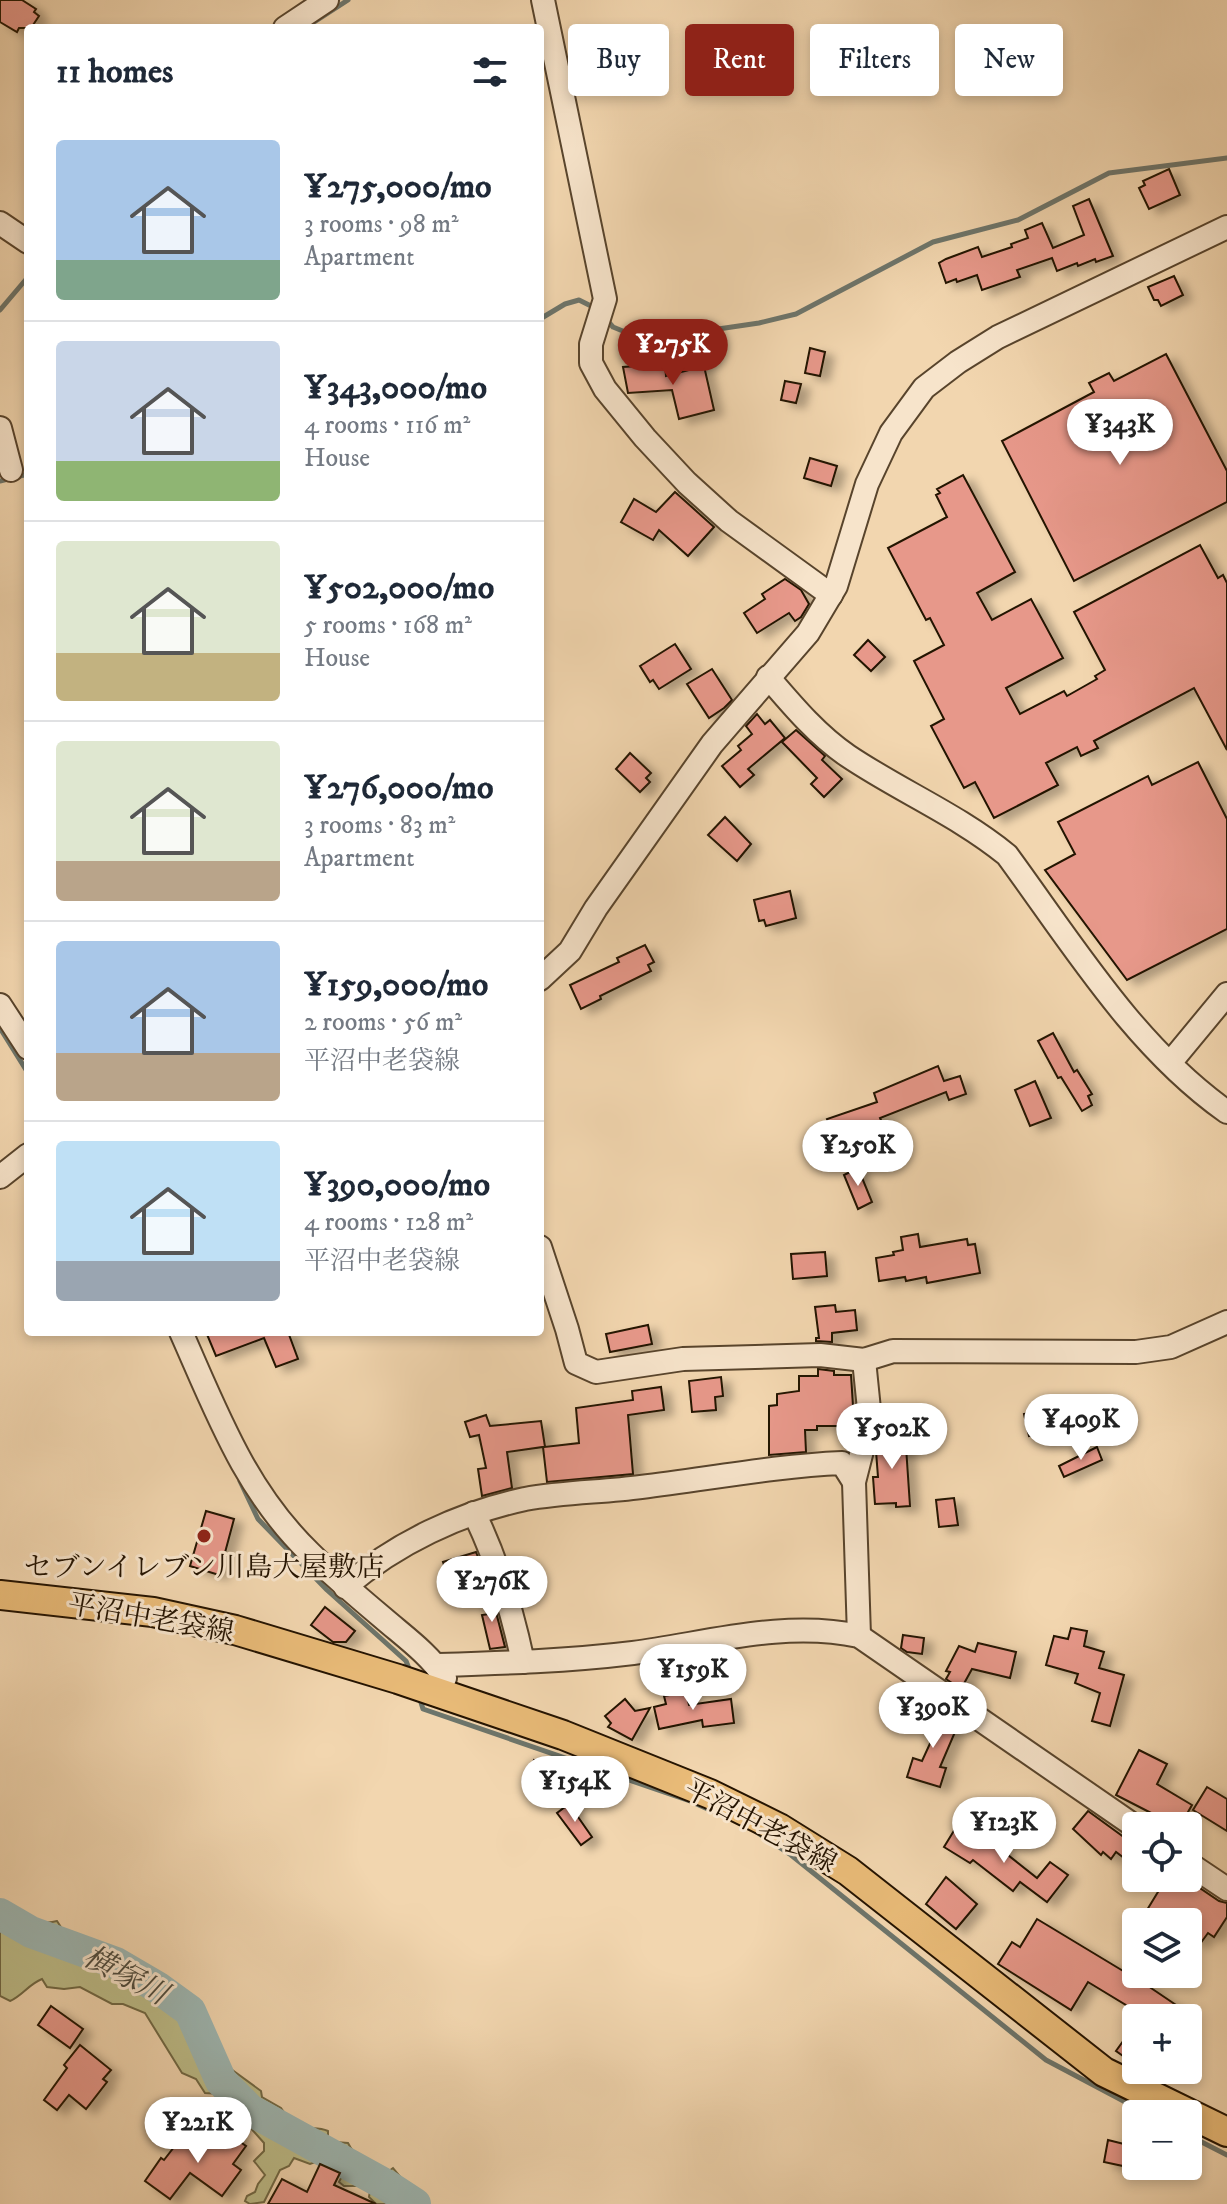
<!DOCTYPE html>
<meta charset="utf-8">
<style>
:root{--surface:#fff;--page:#f2f2f3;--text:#1f2937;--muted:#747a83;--line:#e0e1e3;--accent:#8f2418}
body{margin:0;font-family:"IM FELL DW Pica","Noto Serif JP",serif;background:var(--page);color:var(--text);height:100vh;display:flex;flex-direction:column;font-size:30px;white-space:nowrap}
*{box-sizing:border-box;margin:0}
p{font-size:26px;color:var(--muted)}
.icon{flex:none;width:44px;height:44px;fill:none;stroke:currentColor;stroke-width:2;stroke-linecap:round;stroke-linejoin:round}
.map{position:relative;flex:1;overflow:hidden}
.drawer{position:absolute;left:24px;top:24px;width:520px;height:1312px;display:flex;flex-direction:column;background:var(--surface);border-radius:8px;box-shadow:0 4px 12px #0003}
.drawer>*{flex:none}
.hud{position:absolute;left:568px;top:24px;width:538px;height:72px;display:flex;gap:16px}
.fabs{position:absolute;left:1122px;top:1812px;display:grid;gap:16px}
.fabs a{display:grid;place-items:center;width:80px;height:80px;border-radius:8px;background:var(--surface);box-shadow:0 4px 12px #0003;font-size:40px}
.price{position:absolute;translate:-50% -68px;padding:0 18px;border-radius:28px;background:#fff;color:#222;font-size:26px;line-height:52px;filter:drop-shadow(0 2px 4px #0008)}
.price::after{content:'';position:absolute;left:50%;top:48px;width:24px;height:18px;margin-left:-12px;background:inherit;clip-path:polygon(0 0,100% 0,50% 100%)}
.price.on{background:var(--accent);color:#fff}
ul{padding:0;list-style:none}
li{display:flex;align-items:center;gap:24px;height:200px;padding:0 32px}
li+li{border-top:2px solid var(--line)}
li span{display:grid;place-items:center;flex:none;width:224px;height:160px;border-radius:8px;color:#555}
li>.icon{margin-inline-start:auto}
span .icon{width:96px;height:96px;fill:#fffc;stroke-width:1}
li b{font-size:34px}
h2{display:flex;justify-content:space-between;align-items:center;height:96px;padding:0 32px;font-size:34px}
.chip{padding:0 28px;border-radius:8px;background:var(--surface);box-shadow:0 4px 12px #0003;font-size:28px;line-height:72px}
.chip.on{background:var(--accent);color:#fff}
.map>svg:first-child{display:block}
</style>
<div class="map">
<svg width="1227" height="2204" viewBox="0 0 1227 2204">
<defs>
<filter id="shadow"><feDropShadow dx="9" dy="5" stdDeviation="4" flood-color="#0004"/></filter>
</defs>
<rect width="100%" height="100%" fill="#f2d6af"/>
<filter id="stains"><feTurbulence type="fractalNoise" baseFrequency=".0025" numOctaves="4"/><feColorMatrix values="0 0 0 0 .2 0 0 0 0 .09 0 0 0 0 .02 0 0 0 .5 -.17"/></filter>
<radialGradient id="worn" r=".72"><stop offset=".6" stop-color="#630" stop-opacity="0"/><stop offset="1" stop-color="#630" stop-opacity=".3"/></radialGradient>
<path fill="#bdbd89" stroke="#706844" stroke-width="2" d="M 0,1905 C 28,1912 18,1929 57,1921 C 75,1951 84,1939 110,1951 L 116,1968 L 125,1973 L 139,1962 L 162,1977 L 185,2003 L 194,2008 L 208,2042 L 231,2069 L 261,2091 L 262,2097 L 281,2108 L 286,2115 L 285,2123 C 299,2135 312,2123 328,2131 L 328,2137 L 335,2142 L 348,2143 C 354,2156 371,2168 385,2174 L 393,2168 L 423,2204 L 376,2204 L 369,2197 L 370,2191 L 363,2186 L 344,2186 L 339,2182 L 343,2174 L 321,2160 L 310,2164 L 294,2158 L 289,2166 L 280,2170 L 264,2202 L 250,2204 L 245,2201 L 247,2196 L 255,2192 L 258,2184 L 265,2175 L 254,2161 L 264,2151 L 264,2143 L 220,2094 L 205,2093 L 196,2079 L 182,2073 L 145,2013 L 123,2004 L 112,2004 L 80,1987 L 64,1989 L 47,1987 L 42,1979 C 29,1984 22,1996 10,2001 L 0,1996 Z"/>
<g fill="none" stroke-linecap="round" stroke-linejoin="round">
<g stroke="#6d756b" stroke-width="5">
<path d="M 305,28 L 348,0"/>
<path d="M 0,310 L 28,277"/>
<path d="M 605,318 L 613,327 L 635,336 L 657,338 L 759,323 L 796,314 L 933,242 L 1018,220 L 1109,173 L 1227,158"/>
<path d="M 540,319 L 565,304 L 579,300 L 595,308"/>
<path d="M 0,481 L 28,474"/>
<path d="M 0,1028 L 28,1073"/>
<path d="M 240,1481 L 258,1519 L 327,1590 L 406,1661 L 410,1671"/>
<path d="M 419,1696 L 423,1709 L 690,1801 L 721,1815"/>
<path d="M 755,1831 L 791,1855 L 1046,2060 L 1148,2114"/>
<path d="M 1188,2135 L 1227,2155"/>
</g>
<path stroke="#9db7b3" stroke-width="32" d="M 0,1914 L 31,1932 L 116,1963 L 157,1987 L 190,2011 L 221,2081 L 250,2110 L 386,2185 L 415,2204"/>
</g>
<g fill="#e7988a" stroke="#241300" stroke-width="2" filter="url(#shadow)">
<path d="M 0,0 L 22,0 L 36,9 L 34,12 L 39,16 L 31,28 L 19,28 L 17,32 L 0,22 Z"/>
<path d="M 1169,169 L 1180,195 L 1149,209 L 1139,188 L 1145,185 L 1143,181 Z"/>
<path d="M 1089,199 L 1113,256 L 1096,262 L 1095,259 L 1078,266 L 1077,263 L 1057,271 L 1052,258 L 1017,270 L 1020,277 L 982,290 L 977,275 L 957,282 L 956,279 L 946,283 L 939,263 L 946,259 L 978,247 L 982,257 L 1012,247 L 1011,244 L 1028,238 L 1025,230 L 1042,223 L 1053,248 L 1084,235 L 1073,206 Z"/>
<path d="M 1174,276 L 1183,295 L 1161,306 L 1158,300 L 1154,300 L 1148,287 Z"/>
<path d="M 810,348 L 825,352 L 820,376 L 805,373 Z"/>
<path d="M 1166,354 L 1227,471 L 1227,502 L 1074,581 L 1002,441 L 1094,392 L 1089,383 L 1109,373 L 1114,381 Z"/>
<path d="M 665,364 L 666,376 L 704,366 L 714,410 L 679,419 L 672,390 L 628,393 L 623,367 Z"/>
<path d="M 785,381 L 801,384 L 796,403 L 781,400 Z"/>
<path d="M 810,458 L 837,466 L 831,486 L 804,478 Z"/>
<path d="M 963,475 L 1015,572 L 977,593 L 992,620 L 1031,599 L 1063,658 L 1006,688 L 1020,714 L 1064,691 L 1067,696 L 1097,679 L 1095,676 L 1105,670 L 1074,612 L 1200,545 L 1218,578 L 1223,575 L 1227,583 L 1227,750 L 1194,688 L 1094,741 L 1098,748 L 1081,756 L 1077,747 L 1046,763 L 1058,785 L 994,818 L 975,782 L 964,788 L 931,726 L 944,719 L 914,661 L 944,645 L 930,618 L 926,620 L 888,548 L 947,517 L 936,495 L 940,493 L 937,489 Z"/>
<path d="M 675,492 L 714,527 L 688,556 L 659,530 L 653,540 L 621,522 L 634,499 L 656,512 Z"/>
<path d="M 785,579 L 801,590 L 809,604 L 801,617 L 795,621 L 789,613 L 757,633 L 744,613 L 765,599 L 762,594 Z"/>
<path d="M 868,640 L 885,657 L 871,671 L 854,655 Z"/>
<path d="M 675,644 L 691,669 L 659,689 L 653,680 L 650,682 L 640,666 Z"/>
<path d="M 712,669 L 732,700 L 724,708 L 709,718 L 687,684 Z"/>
<path d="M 757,714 L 765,724 L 770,720 L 785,738 L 748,769 L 754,775 L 740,787 L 722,766 L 741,750 L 738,746 L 752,734 L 746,726 Z"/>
<path d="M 796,730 L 825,756 L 822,760 L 842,779 L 824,797 L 811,784 L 817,778 L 782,742 Z"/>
<path d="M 630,753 L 651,773 L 646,778 L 650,782 L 640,792 L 616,769 Z"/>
<path d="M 1198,762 L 1227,819 L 1227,929 L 1127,980 L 1045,870 L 1075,854 L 1058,822 L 1148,776 L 1152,785 Z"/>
<path d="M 725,817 L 751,844 L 737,861 L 708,835 Z"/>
<path d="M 790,891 L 796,918 L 766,926 L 764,920 L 759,921 L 754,900 Z"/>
<path d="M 645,945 L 654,962 L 648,965 L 651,971 L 600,996 L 601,999 L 581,1009 L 570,985 L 619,962 L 617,958 Z"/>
<path d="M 1053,1033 L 1074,1072 L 1077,1070 L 1092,1094 L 1088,1096 L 1092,1105 L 1082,1111 L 1061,1077 L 1058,1078 L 1038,1041 Z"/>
<path d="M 938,1066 L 944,1081 L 960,1076 L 966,1094 L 949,1100 L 946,1092 L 880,1118 L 886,1132 L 840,1152 L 827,1119 L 877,1102 L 874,1093 Z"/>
<path d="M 1035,1081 L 1051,1118 L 1030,1126 L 1015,1090 Z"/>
<path d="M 858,1168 L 872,1202 L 858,1209 L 844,1175 Z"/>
<path d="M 918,1234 L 920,1247 L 967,1239 L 968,1245 L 975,1244 L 980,1273 L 927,1283 L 926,1277 L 906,1281 L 905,1277 L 879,1281 L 876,1258 L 894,1255 L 893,1252 L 903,1250 L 901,1237 Z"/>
<path d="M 825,1252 L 827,1276 L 793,1279 L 791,1254 Z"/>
<path d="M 835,1305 L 836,1312 L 855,1310 L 857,1330 L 832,1333 L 832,1342 L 816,1341 L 816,1338 L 819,1338 L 815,1307 Z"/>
<path d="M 648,1325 L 652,1344 L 610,1352 L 606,1334 Z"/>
<path d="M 206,1332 L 288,1332 L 298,1359 L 276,1367 L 264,1338 L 216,1356 Z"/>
<path d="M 818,1369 L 834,1371 L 834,1375 L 851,1375 L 854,1422 L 848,1422 L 848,1426 L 817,1426 L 817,1430 L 805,1430 L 806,1452 L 769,1455 L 769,1406 L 777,1405 L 777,1394 L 799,1391 L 799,1376 L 818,1376 Z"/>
<path d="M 721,1377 L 723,1396 L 715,1397 L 716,1410 L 692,1412 L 689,1381 Z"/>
<path d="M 661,1387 L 664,1410 L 628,1415 L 633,1474 L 547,1482 L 543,1447 L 507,1452 L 512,1488 L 482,1496 L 478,1469 L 486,1468 L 479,1435 L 470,1437 L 465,1422 L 486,1415 L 490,1426 L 541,1421 L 545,1447 L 579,1443 L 576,1408 L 633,1400 L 632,1391 Z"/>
<path d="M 1052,1408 L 1058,1434 L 1039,1438 L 1038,1434 L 1029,1436 L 1024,1414 Z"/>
<path d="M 905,1432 L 910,1506 L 896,1507 L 896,1503 L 875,1504 L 873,1477 L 878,1477 L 876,1451 L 881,1433 Z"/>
<path d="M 1097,1447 L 1102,1460 L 1064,1477 L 1059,1466 Z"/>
<path d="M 954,1498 L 958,1525 L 939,1527 L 936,1500 Z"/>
<path d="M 206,1511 L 234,1519 L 219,1575 L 190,1566 Z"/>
<path d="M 476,1552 L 487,1581 L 471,1586 L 469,1581 L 451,1587 L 443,1562 Z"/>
<path d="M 490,1589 L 505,1647 L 490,1649 L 482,1615 L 490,1614 L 483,1591 Z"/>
<path d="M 325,1607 L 355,1631 L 346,1642 L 333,1642 L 311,1625 Z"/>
<path d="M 1071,1628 L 1087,1631 L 1084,1646 L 1104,1652 L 1099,1668 L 1124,1675 L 1110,1726 L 1092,1721 L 1100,1693 L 1075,1683 L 1078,1674 L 1046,1665 L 1054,1636 L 1068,1639 Z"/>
<path d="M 903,1635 L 924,1638 L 922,1654 L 907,1652 L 901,1648 Z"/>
<path d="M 978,1643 L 1016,1652 L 1010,1678 L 972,1669 L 961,1689 L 946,1679 L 950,1672 L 946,1671 L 959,1646 L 975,1652 Z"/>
<path d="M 908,1687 L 917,1693 L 913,1722 L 897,1716 Z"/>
<path d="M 686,1692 L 689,1705 L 731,1699 L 734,1723 L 703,1727 L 702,1720 L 659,1729 L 654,1707 L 666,1704 L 664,1696 Z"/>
<path d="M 625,1699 L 635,1711 L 650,1708 L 632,1740 L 608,1727 L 611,1723 L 605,1716 Z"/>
<path d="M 932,1703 L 945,1712 L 939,1725 L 955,1732 L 940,1767 L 946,1768 L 940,1787 L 907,1777 L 913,1758 L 922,1761 L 933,1737 L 920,1731 Z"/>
<path d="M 1139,1750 L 1167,1764 L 1157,1784 L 1192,1805 L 1180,1826 L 1154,1826 L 1159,1817 L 1116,1795 Z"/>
<path d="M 534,1760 L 581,1775 L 571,1803 L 555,1798 L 557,1794 L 539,1788 L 541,1782 L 531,1778 L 533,1773 L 530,1772 Z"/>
<path d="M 1207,1787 L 1227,1799 L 1227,1831 L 1193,1810 Z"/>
<path d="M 569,1804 L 592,1837 L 581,1845 L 557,1813 Z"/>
<path d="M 1088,1811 L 1136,1846 L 1136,1867 L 1116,1852 L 1111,1859 L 1103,1852 L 1101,1855 L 1073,1829 Z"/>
<path d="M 964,1827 L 992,1846 L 994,1844 L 1037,1878 L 1050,1862 L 1068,1875 L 1047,1902 L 1020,1882 L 1013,1891 L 973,1860 L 970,1863 L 944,1847 L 955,1829 L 961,1832 Z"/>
<path d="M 946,1877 L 977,1904 L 956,1929 L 926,1904 Z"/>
<path d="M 1150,1878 L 1185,1878 L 1219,1901 L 1227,1903 L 1227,1917 L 1214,1937 L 1208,1933 L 1200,1944 L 1188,1936 L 1188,1922 L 1166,1922 L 1147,1910 L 1161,1887 Z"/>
<path d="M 1037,1919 L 1148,1986 L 1182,2009 L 1176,2018 L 1140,2018 L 1133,2013 L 1134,2010 L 1088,1982 L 1071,2010 L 998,1964 L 1012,1942 L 1020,1947 Z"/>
<path d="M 51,2006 L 83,2029 L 70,2048 L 38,2025 Z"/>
<path d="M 1136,2023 L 1136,2065 L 1116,2051 Z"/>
<path d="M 80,2045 L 111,2070 L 103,2079 L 107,2082 L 86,2109 L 69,2095 L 57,2110 L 44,2100 L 67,2068 L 64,2065 Z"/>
<path d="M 215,2131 L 226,2138 L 229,2134 L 246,2146 L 233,2164 L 241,2170 L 222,2196 L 190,2173 L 170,2199 L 145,2181 L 161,2158 L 164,2160 L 185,2133 L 204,2148 Z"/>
<path d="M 1108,2140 L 1128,2145 L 1123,2166 L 1104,2162 Z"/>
<path d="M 320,2164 L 340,2173 L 334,2185 L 376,2204 L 268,2204 L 282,2179 L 307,2192 Z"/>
</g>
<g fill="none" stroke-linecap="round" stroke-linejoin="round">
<g stroke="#58442c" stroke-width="26">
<g id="minor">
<path d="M 543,0 L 605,299 L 591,344 L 591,363 L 605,389 L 645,438 L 687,483 L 729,521 L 831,595"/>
<path d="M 285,28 L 327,0"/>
<path d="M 0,223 L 28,242"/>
<path d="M 0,428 L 11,470"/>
<path d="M 768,677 C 792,705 817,735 848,756 C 900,791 958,815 1007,855 C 1073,945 1135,1047 1227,1112"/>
<path d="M 540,979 L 570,951 L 596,908 L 712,744 L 808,633 L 836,586 L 867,484 L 891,433 L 924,388 L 958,362 L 998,337 L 1227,227"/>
<path d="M 0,1005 L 28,1048"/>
<path d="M 1170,1063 L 1227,994"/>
<path d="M 0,1177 L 28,1155"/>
<path d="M 540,1247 L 567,1329 L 576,1363 L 596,1372 L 683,1359 L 820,1355 L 864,1360 L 893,1351 L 1136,1352 L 1171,1347 L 1227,1322"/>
<path d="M 181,1332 C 217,1413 245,1490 310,1553 C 333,1576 358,1597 383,1618 C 405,1637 429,1654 445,1678"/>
<path d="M 474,1513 C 498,1562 512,1610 523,1662"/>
<path d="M 345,1587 C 396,1543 460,1513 525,1499 C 564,1492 603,1492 641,1487 C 708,1479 774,1466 842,1463 L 854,1482"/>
<path d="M 859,1636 L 854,1482 L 870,1419 L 864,1360"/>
<path d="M 437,1665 C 502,1663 568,1661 633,1653 C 708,1643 784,1620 859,1636 L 1136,1827"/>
<path d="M 1188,1863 L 1227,1889"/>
</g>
</g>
<g stroke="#241300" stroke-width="32">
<path id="major" d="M 0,1595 L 153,1612 L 235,1630 L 398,1679 L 563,1735 L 710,1794 L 779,1828 L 848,1871 L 1104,2072 L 1227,2132"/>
</g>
<use href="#minor" stroke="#f7e4cb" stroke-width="22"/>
<use href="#major" stroke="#e9bb78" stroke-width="28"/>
</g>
<circle fill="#8f2418" stroke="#f7e4cb" stroke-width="3" cx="204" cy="1536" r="8"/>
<g text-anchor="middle" stroke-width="6" stroke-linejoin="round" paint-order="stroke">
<g font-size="28" fill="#241300" stroke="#f7e4cb">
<text x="204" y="1576">セブンイレブン川島大屋敷店</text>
</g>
<g font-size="28" fill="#241300" stroke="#f7e4cb">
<text transform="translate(151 1617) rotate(10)" y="10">平沼中老袋線</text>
<text transform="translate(761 1825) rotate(28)" y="10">平沼中老袋線</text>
</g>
<g font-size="30" font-style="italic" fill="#4e4c3f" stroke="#f7e4cb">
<text transform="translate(126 1975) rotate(28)" y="10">横塚川</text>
</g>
</g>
<rect width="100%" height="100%" filter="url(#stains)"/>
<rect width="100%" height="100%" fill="url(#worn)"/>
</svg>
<div class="fabs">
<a><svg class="icon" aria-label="locate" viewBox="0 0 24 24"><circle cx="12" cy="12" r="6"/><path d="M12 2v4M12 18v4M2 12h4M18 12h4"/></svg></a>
<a><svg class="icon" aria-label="layers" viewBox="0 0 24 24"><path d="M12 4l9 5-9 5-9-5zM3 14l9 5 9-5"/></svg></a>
<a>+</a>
<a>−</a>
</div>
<b class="price on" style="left:673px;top:387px">¥275K</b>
<b class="price" style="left:1120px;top:467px">¥343K</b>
<b class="price" style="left:858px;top:1188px">¥250K</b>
<b class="price" style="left:1081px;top:1462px">¥409K</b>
<b class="price" style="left:892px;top:1471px">¥502K</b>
<b class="price" style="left:492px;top:1624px">¥276K</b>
<b class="price" style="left:693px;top:1712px">¥159K</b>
<b class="price" style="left:933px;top:1750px">¥390K</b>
<b class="price" style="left:575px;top:1824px">¥154K</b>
<b class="price" style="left:1004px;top:1865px">¥123K</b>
<b class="price" style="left:198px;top:2165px">¥221K</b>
<div class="hud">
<a class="chip">Buy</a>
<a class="chip on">Rent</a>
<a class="chip">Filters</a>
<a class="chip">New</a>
</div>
<section class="drawer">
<h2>11 homes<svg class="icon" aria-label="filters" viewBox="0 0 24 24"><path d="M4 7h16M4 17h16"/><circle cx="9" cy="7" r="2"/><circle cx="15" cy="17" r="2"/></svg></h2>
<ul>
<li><span style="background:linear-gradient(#a9c7e8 75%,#7fa58c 0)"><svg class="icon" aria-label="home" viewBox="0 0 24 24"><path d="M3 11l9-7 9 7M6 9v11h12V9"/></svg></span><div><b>¥275,000/mo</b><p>3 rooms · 98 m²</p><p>Apartment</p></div></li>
<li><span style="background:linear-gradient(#c9d6e8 75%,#8fb573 0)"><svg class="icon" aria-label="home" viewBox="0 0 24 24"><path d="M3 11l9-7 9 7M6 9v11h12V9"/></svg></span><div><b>¥343,000/mo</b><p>4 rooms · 116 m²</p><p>House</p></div></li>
<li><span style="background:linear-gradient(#dfe7d0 70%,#c2b280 0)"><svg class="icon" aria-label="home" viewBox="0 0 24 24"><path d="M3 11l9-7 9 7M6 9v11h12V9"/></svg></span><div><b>¥502,000/mo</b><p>5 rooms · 168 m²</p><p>House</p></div></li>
<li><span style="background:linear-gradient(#dfe7d0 75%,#b9a48a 0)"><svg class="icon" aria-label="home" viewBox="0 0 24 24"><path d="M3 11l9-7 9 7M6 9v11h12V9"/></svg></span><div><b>¥276,000/mo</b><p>3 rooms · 83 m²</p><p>Apartment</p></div></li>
<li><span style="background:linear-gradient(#a9c7e8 70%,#b9a48a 0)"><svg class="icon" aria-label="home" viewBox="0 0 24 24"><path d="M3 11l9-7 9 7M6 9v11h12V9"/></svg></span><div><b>¥159,000/mo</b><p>2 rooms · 56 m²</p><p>平沼中老袋線</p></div></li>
<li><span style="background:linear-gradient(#bfe0f5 75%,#9aa5b1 0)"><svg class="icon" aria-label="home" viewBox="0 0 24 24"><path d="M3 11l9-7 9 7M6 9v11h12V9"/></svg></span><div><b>¥390,000/mo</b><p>4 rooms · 128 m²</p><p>平沼中老袋線</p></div></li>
</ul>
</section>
</div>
